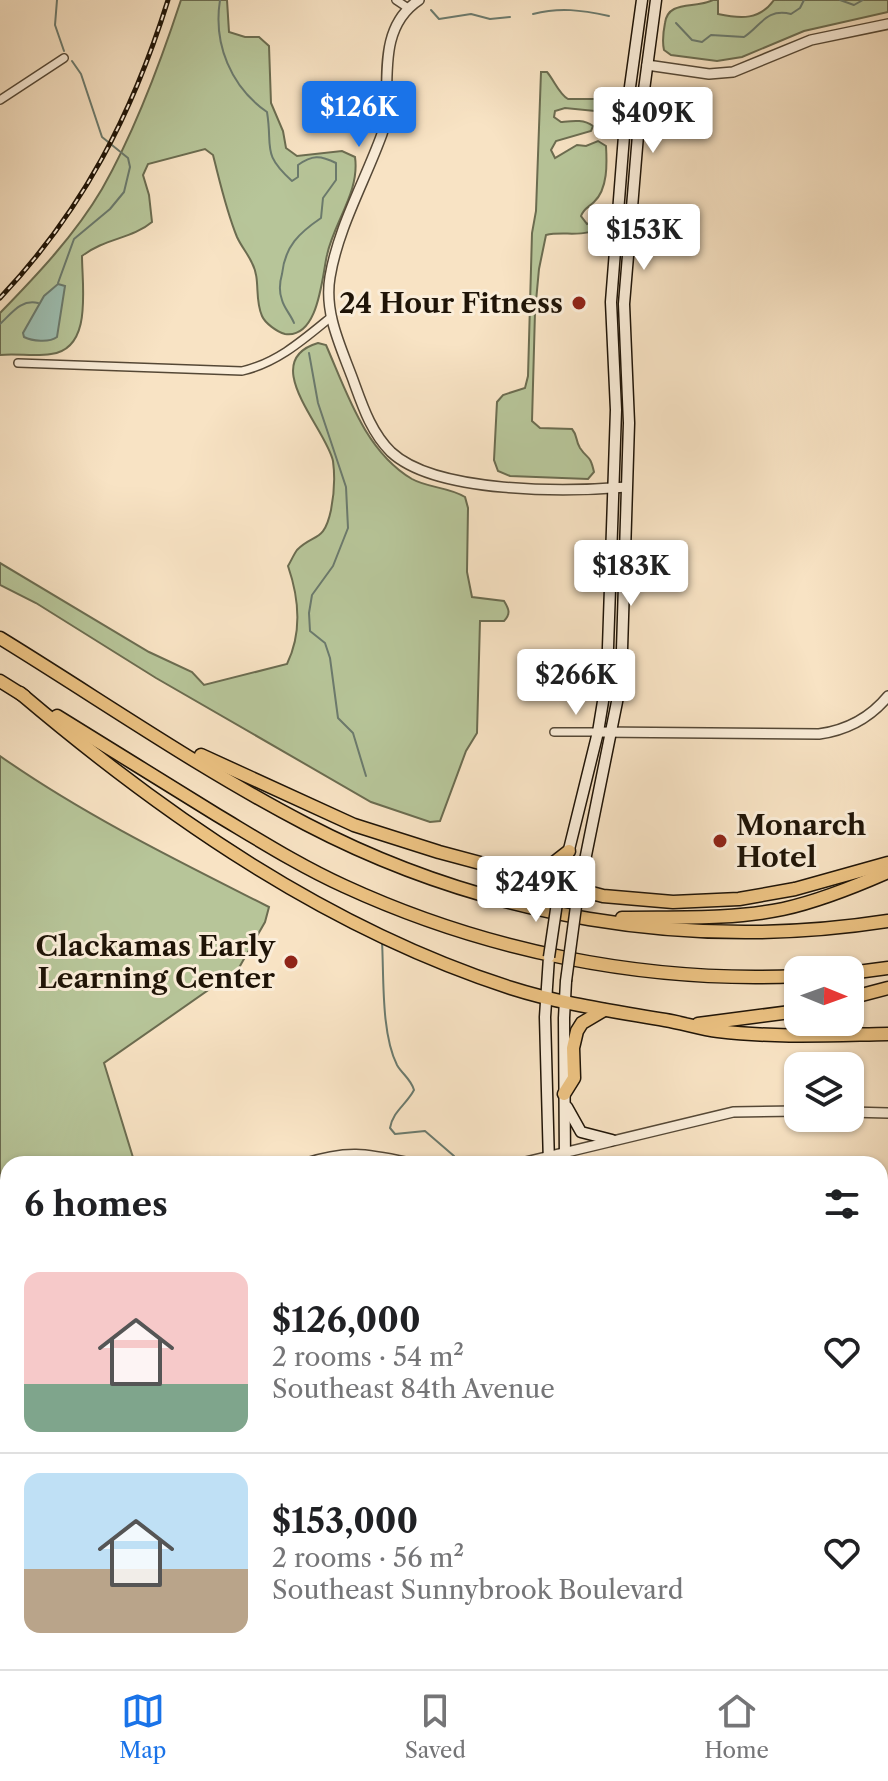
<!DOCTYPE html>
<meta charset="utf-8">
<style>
:root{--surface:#fff;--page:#f2f2f2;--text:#202124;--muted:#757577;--line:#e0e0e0;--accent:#1a73e8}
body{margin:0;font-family:"Libre Caslon Text",serif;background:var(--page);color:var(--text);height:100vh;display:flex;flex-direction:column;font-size:30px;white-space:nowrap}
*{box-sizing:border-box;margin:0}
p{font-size:26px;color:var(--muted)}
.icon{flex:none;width:44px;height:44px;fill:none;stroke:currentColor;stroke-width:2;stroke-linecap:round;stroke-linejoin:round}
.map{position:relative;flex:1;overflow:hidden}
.drawer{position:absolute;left:0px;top:1156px;width:888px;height:514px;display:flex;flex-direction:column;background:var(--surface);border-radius:24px 24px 0 0;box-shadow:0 2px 6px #0004}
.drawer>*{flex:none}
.needle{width:52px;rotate:91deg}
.controls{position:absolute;left:784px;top:956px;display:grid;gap:16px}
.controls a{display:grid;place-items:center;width:80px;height:80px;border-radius:16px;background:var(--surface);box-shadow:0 2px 6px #0004;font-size:40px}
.price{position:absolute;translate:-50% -68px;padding:0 18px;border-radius:8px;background:#fff;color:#222;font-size:26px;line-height:52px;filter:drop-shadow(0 2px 4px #0008)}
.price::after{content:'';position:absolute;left:50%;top:48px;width:24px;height:18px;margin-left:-12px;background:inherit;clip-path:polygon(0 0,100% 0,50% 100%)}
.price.selected{background:var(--accent);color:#fff}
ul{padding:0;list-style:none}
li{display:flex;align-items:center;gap:24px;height:200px;padding:0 24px}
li+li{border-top:2px solid var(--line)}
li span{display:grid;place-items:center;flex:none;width:224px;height:160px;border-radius:16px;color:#555}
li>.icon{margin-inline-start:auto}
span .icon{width:96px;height:96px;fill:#fffc;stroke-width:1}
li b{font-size:34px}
h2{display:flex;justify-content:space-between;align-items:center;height:96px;padding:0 24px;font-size:34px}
.tabs{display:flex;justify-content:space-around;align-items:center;height:112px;border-top:2px solid var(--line);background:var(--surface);font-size:22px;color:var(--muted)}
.tabs a{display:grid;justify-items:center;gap:4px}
.tabs .selected{color:var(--accent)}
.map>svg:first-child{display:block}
</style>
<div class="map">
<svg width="888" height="1669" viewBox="0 0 888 1669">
<rect width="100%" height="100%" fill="#f8e3c4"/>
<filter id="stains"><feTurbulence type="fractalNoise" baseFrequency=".0025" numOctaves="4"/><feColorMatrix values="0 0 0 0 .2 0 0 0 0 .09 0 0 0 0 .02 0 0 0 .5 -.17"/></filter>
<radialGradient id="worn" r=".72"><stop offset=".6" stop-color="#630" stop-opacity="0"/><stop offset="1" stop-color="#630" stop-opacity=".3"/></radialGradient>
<g fill="#b7c599" stroke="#6b6c50" stroke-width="2">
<path d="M 181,0 L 227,0 L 229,32 L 245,37 L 259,37 L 269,46 L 271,103 L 283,131 L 286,148 L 297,156 L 342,151 L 355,157 C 360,192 334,222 327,255 C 322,276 319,339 285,334 C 277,332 265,323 262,316 C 254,298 261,280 252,263 C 248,254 241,246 237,237 C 226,210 220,182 213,155 L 205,149 L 148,164 L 143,175 L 149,195 L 152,222 C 132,239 105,238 82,256 C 82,287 93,349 51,354 C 34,357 17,353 0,355 L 0,313 C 37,275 75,235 102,189 C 134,133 161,61 181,0 Z"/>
<path d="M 713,0 L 718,0 L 718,14 C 741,19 760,20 774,0 L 888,0 L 888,12 L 804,31 L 742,57 L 717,61 L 671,55 L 664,50 C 662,41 663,33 665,23 C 668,0 694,9 713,0 Z"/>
<path d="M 541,72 L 547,72 C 554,80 559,94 568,99 L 612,99 L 614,102 L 605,112 L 565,108 L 555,111 L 554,117 L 561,122 C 572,121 584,119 593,126 L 591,131 L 556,141 L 551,150 L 555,158 L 577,145 L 586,146 L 598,141 L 606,146 C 607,163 608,189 594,202 C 588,208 584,208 581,216 L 587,224 L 600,219 L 604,221 C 591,241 566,230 546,235 L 539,269 L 535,312 L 532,421 L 540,428 L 572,429 C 578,436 575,440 580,448 C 588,460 590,454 594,472 L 588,479 L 510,476 L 498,471 L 494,460 L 497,402 L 503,395 L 525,388 L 528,376 L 532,233 L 536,211 Z"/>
<path d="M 318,343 L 326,345 C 347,393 365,451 412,479 C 428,488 449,487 465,497 L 468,508 L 467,572 L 472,597 L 504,601 C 509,609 511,614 504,621 L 480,621 L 477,733 L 466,751 L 440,821 L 430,822 L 371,802 L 156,678 L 36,603 L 0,585 L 0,563 L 149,652 L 192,672 L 204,685 L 287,664 C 302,633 299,598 288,566 C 291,561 294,554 297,550 C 314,533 324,543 331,510 C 334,495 335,476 333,461 C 326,428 257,361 318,343 Z"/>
<path d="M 0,756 C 84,815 178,861 269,907 L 265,922 L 232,980 L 227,977 L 104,1063 L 135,1164 L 8,1164 L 8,1263 L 0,1266 Z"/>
<path d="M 8,1466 L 8,1662 L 666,1662 L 669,1669 L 0,1669 L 0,1473 Z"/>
</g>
<path fill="#9dbeb1" stroke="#6b7a6d" stroke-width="2" d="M 58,284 L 65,286 L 57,337 C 49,343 32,341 24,337 L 23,333 L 44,296 Z"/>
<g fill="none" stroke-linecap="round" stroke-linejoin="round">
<g stroke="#6b7a6d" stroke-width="2">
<path d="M 57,0 L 55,25 L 64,51"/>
<path d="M 220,0 C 213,44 231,87 267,112 C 273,148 261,153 292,181 L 298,177 L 298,165 C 312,155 320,155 336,163 L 336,180 L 323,198 L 321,218 C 299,233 285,246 282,274 C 280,281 279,292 282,300 C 284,308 291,315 294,323"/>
<path d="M 840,0 L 854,5 L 863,0"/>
<path d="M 431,10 L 439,19 L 471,14 L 490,19 L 510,17"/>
<path d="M 533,14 C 560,7 581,10 609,16"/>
<path d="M 676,23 L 692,40 L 702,42 L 711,35 L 744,37 C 761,26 766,8 791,14 L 800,8 L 804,0"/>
<path d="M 58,283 L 74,239 L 110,209 L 124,192 L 130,167 L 128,158 L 102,137 L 81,74 L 72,61"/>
<path d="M 0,324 C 12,313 21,299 38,303"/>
<path d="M 309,353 L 318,403 L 346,487 L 348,528 L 333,566 L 312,595 L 309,613 L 310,631 L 325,643 L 330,658 L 338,718 L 353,733 L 366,776"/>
<path d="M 382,941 C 384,977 381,1033 397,1065 C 402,1074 411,1079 414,1090 C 406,1105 393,1111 390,1128 L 395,1134 L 425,1131 L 454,1156"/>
<path d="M 639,1662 L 643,1669"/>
</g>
<g stroke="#554836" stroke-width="10">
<g id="minor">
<path d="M 396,0 L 408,8"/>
<path d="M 0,100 L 64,58"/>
<path d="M 18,363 L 242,371 C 277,363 303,340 331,317"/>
<path d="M 554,732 L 598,732"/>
</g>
</g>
<g stroke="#554836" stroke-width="12">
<g id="tertiary">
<path d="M 419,0 C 378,27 389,79 386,121 L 382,134 C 365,181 338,228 330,277 C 324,312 340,345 352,377 C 362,404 370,431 391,452 C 436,494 567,492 627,487"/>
<path d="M 647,65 L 709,74 L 733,72 L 811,40 L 888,24"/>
<path d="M 598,732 L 819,734 C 847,730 870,718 888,696"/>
<path d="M 850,1112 L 888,1113"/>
<path d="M 303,1164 C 350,1149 367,1154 415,1164"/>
<path d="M 517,1164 L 733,1112 L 798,1111"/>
<path d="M 0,1275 L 8,1272"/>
</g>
</g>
<g stroke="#1f1407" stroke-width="13">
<g id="secondary">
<path d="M 559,890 L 598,732 L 607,677 L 616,410 L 611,302 L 625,123 L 642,0"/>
<path d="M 578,895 L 621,682 L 629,423 L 624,304 L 638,135 L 656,0"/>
<path d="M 549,957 L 545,1017 L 549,1164"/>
<path d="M 567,1107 L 581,1132 L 612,1140"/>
<path d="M 565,1164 L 564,1018 L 566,981"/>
<path d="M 684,1662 L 686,1669"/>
<path d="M 697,1662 L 700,1669"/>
</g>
</g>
<g stroke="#1f1407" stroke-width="15">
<g id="motorway">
<path d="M 0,638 C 101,700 200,769 306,824 C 484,917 689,952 888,921"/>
<path d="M 0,681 L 24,696"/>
<path d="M 20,693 C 165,816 328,929 511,988 C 561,1004 613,1011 665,1020 C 683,1023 701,1029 718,1031 C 775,1038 832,1035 888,1034"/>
<path d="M 57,716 C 110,749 164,782 217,815 C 259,840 300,866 344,886 C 485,951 643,983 798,976"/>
<path d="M 201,755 L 354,825 L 439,852 L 603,896 L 673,902 L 739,899 L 795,889 L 888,863"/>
<path d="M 524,877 L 546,869 L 569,851"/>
<path d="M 622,918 C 675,917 730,920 783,909 C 819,901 854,887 888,872"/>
<path d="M 850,973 L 888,968"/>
<path d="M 850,998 L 888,988"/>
<path d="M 698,1024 L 798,1011"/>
<path d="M 564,1094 L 574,1078 L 573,1048 L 577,1031 L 582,1023 L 604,1010"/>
</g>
</g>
<use href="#minor" stroke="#faedd9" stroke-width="7"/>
<use href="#tertiary" stroke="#faedd9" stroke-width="9"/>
<use href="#secondary" stroke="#faedd9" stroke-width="10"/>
<use href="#motorway" stroke="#ecc282" stroke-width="12"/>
<g stroke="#1f1407" stroke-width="5">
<path id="rail" d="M 0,298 C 83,210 132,115 168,0"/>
</g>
<use href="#rail" stroke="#faedd9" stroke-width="2" stroke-dasharray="6" stroke-linecap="butt"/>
<g stroke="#1f1407" stroke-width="13" stroke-linecap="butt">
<g id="secondary-bridge">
<path d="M 549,957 L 558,896"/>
<path d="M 566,981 L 577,899"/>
</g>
</g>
<use href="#secondary-bridge" stroke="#faedd9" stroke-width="10"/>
</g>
<g fill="#8f2418" stroke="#faedd9" stroke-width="3">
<circle cx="579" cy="303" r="8"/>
<circle cx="720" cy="841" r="8"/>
<circle cx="291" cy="962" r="8"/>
</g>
<g text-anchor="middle" stroke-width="6" stroke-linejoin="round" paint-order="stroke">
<g font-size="28" font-weight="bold" fill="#1f1407" stroke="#faedd9" text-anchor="end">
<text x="563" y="313">24 Hour Fitness</text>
<text x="736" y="835" text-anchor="start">Monarch<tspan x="736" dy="32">Hotel</tspan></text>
<text x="275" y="956">Clackamas Early<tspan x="275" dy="32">Learning Center</tspan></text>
</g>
</g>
<rect width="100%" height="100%" filter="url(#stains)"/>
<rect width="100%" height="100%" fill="url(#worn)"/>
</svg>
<div class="controls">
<a><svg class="needle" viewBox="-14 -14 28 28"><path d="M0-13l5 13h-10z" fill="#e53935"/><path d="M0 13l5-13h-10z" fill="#757577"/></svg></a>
<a><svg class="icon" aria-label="layers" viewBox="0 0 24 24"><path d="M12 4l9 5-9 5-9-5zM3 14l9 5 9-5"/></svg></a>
</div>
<b class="price selected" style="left:359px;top:149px">$126K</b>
<b class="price" style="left:653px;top:155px">$409K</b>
<b class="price" style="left:644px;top:272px">$153K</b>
<b class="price" style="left:631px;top:608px">$183K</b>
<b class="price" style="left:576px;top:717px">$266K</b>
<b class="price" style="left:536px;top:924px">$249K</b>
<section class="drawer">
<h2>6 homes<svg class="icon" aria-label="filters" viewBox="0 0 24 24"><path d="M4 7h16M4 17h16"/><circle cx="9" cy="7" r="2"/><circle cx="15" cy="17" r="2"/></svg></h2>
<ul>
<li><span style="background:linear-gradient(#f6c9c9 70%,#7fa58c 0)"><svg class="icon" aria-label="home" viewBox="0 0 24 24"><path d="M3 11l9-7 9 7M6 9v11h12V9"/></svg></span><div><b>$126,000</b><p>2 rooms · 54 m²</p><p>Southeast 84th Avenue</p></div><svg class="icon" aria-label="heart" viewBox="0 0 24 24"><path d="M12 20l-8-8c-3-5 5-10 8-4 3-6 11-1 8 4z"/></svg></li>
<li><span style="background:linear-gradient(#bfe0f5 60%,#b9a48a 0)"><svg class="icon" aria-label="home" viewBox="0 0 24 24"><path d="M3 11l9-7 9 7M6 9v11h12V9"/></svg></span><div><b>$153,000</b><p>2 rooms · 56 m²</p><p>Southeast Sunnybrook Boulevard</p></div><svg class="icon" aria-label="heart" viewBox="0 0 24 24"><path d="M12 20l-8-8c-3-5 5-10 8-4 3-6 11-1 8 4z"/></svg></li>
</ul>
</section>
</div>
<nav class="tabs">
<a class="selected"><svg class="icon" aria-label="map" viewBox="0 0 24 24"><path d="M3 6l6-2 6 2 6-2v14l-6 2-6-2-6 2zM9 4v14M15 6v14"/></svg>Map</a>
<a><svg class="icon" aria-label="saved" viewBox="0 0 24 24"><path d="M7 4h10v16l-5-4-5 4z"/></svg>Saved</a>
<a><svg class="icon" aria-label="home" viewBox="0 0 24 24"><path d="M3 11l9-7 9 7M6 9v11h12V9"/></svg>Home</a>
</nav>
